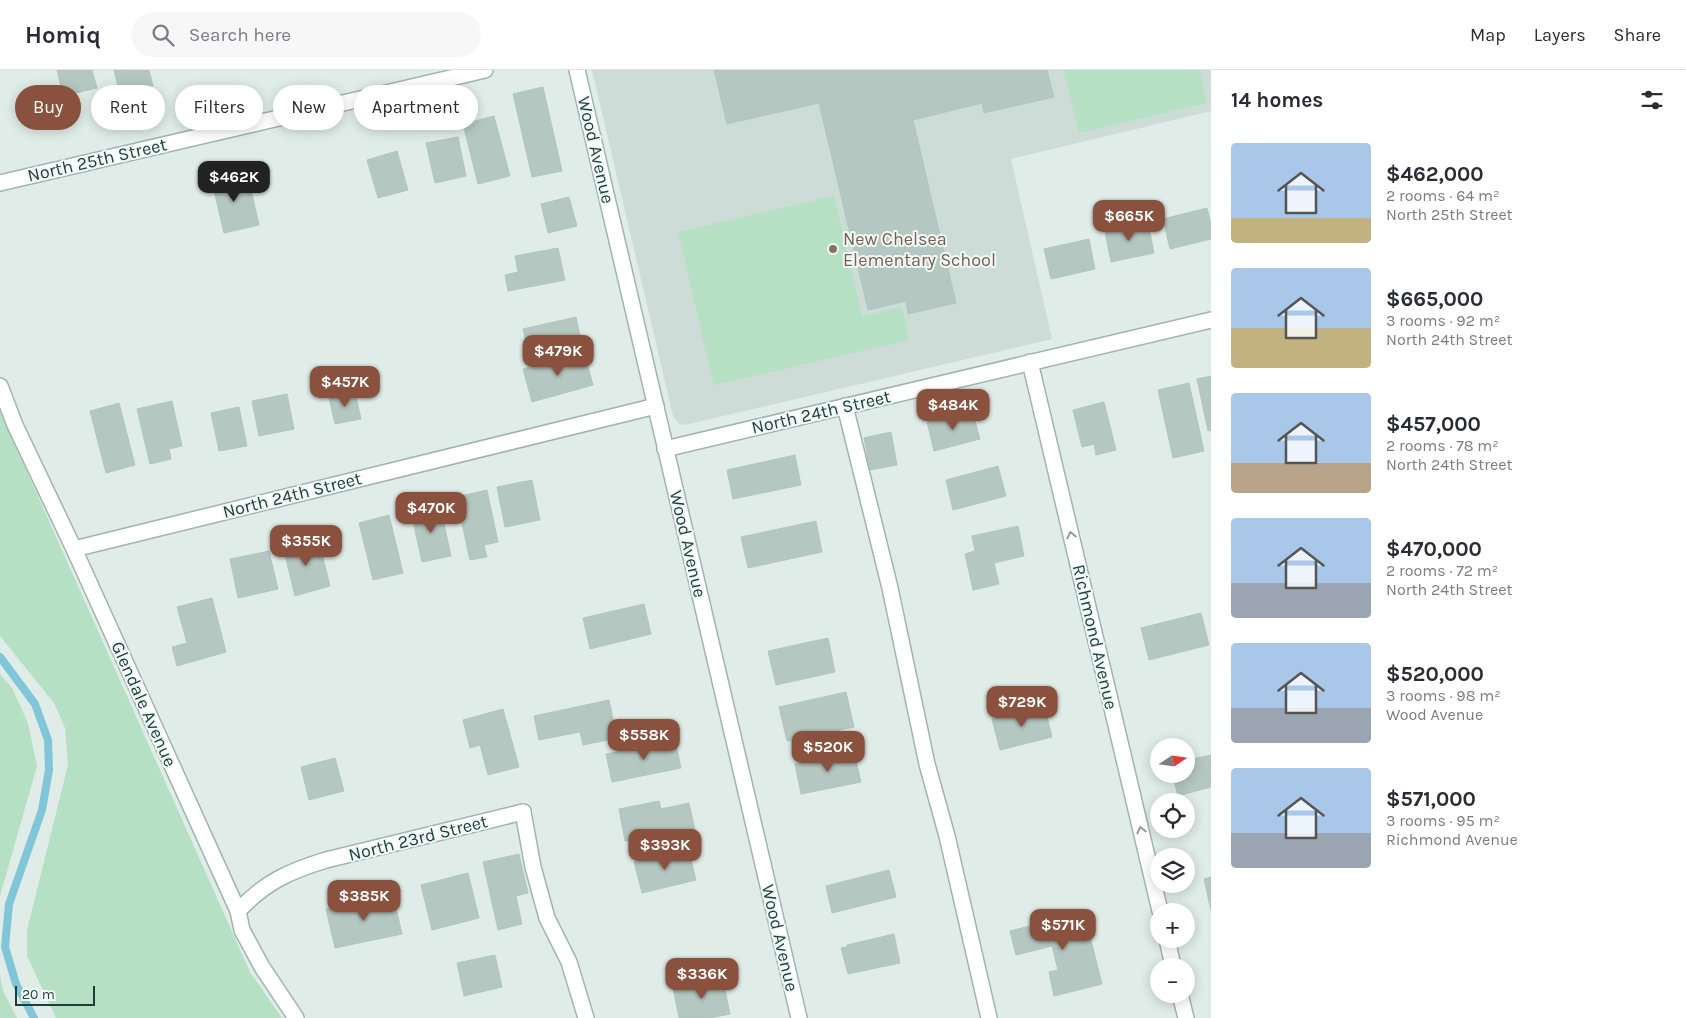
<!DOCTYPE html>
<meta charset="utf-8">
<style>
:root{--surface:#fff;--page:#f7f7f7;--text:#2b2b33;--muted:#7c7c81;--line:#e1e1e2;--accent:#8a523e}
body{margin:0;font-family:Karla,sans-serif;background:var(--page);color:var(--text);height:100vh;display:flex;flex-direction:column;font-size:19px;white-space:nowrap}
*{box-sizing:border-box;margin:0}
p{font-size:16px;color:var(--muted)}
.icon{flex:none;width:28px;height:28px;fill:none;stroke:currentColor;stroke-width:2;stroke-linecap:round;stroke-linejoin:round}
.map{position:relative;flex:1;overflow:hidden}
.details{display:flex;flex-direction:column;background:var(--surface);width:475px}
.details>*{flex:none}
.top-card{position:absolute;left:15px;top:15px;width:475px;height:45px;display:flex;gap:10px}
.needle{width:32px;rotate:77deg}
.fabs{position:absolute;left:1150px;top:668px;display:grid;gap:10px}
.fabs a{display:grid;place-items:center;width:45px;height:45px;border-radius:50%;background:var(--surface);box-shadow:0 2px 12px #0003;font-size:25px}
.scale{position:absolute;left:15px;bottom:12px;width:80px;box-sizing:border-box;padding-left:5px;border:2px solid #1e3e38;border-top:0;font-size:14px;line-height:18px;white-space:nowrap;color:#1e3e38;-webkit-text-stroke:4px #f0f9f5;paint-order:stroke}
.price{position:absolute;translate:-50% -42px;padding:0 11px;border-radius:10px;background:var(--accent);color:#fff;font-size:16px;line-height:32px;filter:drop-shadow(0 1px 2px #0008)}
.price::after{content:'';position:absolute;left:50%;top:30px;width:15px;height:11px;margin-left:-8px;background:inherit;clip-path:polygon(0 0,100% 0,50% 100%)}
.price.current{background:#222;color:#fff}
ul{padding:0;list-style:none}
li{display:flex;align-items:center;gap:15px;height:125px;padding:0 20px}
li span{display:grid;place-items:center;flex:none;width:140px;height:100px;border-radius:5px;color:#555}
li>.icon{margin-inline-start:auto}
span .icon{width:60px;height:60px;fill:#fffc;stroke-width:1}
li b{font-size:21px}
h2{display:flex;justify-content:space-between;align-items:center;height:60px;padding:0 20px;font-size:21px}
.tag{padding:0 18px;border-radius:22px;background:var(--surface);box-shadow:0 2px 12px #0003;font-size:18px;line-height:45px}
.tag.current{background:var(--accent);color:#fff}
header{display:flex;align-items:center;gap:30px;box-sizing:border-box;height:70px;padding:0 25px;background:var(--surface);border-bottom:1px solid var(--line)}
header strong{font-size:24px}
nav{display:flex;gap:28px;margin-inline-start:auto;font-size:18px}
.search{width:350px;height:45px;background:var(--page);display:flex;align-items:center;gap:12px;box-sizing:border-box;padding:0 18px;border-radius:28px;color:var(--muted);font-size:19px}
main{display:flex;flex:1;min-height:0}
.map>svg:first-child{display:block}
</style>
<header>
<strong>Homiq</strong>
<div class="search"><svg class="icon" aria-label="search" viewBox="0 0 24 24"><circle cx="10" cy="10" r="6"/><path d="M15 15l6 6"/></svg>Search here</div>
<nav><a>Map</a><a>Layers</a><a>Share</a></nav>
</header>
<main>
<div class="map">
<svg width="1211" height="948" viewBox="0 0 1211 948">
<rect width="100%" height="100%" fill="#dfece7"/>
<path fill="#cddcd6" d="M 592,0 L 1211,0 L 1211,41 L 1011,89 L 1052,269 L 685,355 L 678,353 L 673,346 Z"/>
<g fill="#b5e0c3">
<path d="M 1064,0 L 1199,0 L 1207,33 L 1079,63 Z"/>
<path d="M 834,126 L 862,246 L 902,237 L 909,270 L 714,315 L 678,162 Z"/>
<path d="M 0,341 L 250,902 L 282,948 L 56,948 L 27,886 L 27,860 L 68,695 L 65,658 L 54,633 L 0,566 Z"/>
<path d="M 0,604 L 12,618 L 28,653 L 37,696 L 0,826 Z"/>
<path d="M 0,905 L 3,921 L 17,948 L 0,948 Z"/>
</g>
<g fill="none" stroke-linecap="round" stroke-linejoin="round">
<path stroke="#80c6d8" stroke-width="8" d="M 0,587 L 35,634 L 48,670 L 49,700 L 42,740 L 9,834 L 5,877 L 16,914 L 34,948"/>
</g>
<g fill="#b4c7c0" stroke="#b1c7bf">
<path d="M 57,0 L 92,0 L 97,18 L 63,26 Z"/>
<path d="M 114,0 L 149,0 L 153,16 L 120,24 Z"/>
<path d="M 714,0 L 1047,0 L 1054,27 L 984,43 L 982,33 L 913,50 L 956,233 L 908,244 L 906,231 L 868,240 L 819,33 L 727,54 Z"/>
<path d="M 543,17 L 562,101 L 532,107 L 513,24 Z"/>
<path d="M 494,46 L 510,106 L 478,114 L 463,54 Z"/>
<path d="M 458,67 L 466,106 L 435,113 L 426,73 Z"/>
<path d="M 397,81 L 408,120 L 378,128 L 367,90 Z"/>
<path d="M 237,102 L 242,121 L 251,119 L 259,155 L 224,163 L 211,108 Z"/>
<path d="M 569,127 L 577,156 L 548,163 L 541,134 Z"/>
<path d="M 1207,138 L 1211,154 L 1211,169 L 1170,179 L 1163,149 Z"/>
<path d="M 1148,152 L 1154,183 L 1111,192 L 1105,161 Z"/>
<path d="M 1089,169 L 1095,199 L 1051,209 L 1044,179 Z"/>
<path d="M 558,178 L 565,210 L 508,221 L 505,205 L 518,202 L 515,186 Z"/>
<path d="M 576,247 L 583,279 L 530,291 L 523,259 Z"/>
<path d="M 584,282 L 593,315 L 532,332 L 523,299 Z"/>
<path d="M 1211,306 L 1211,360 L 1208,361 L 1197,309 Z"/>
<path d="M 1189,313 L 1204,381 L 1173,388 L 1158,320 Z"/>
<path d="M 355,322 L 361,349 L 335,354 L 329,328 Z"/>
<path d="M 287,324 L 294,359 L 259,366 L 252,331 Z"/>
<path d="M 172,331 L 182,376 L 169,379 L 171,389 L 150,394 L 137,339 Z"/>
<path d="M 1104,332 L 1116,380 L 1096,385 L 1094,374 L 1082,377 L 1073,340 Z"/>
<path d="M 119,333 L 135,395 L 106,403 L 90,341 Z"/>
<path d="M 239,337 L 247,376 L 219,381 L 211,343 Z"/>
<path d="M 972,341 L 980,369 L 934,381 L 927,352 Z"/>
<path d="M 891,362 L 897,395 L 870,400 L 864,368 Z"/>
<path d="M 795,385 L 801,415 L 733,429 L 727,400 Z"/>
<path d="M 998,396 L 1006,426 L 953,440 L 946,410 Z"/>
<path d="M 532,410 L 540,450 L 505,457 L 497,417 Z"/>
<path d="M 487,420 L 498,472 L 484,475 L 487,487 L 470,490 L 456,427 Z"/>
<path d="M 440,436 L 451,486 L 422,492 L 411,442 Z"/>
<path d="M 389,445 L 403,503 L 373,510 L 359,453 Z"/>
<path d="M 816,451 L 822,482 L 748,498 L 741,467 Z"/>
<path d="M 1018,456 L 1024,486 L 994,493 L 999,514 L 973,520 L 965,484 L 975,481 L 972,466 Z"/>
<path d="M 318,468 L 330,516 L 295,526 L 283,477 Z"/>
<path d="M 269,481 L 278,519 L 238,528 L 230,489 Z"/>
<path d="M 212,528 L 226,582 L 177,596 L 172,577 L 187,573 L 177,537 Z"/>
<path d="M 644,534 L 651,564 L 590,579 L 583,548 Z"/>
<path d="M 1201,543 L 1209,575 L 1149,590 L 1141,558 Z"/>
<path d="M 828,568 L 835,602 L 776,615 L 768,581 Z"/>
<path d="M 846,622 L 854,657 L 787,671 L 779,637 Z"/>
<path d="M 609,630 L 617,668 L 583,675 L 580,662 L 539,670 L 534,646 Z"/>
<path d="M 1044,635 L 1052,667 L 1000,680 L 992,649 Z"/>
<path d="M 503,639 L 519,697 L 488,705 L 480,675 L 470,678 L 463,650 Z"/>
<path d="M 675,670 L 681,698 L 612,712 L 606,684 Z"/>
<path d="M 1189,675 L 1192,689 L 1211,685 L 1211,717 L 1178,726 L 1172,704 L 1186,704 L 1186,676 L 1184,676 Z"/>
<path d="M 854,682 L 861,712 L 801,724 L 795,694 Z"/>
<path d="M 335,688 L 344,721 L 309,730 L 301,697 Z"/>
<path d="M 659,731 L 661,739 L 689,733 L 695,760 L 670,765 L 671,771 L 647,776 L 645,767 L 625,771 L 619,739 Z"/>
<path d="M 688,778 L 696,810 L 642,823 L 634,792 Z"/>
<path d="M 519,784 L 528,823 L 516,826 L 522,854 L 498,860 L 483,792 Z"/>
<path d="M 889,800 L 896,827 L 832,843 L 826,816 Z"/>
<path d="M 468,803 L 479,848 L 432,860 L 421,815 Z"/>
<path d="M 1211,807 L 1211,841 L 1204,809 Z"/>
<path d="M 393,825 L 402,864 L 335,878 L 326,839 Z"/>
<path d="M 1084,842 L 1102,914 L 1054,926 L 1049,902 L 1058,900 L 1052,876 L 1016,885 L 1010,861 Z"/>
<path d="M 894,864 L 900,893 L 848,904 L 841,878 L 847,877 L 847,875 Z"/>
<path d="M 495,885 L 502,917 L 464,926 L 457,893 Z"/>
<path d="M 723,909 L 730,944 L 710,948 L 679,948 L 673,918 Z"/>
</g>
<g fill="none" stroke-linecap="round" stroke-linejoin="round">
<g stroke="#a1b4af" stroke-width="18">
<g id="service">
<path d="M 845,336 L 890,518 L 927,694 L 947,766 L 989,948"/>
<path d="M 523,742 L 533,797 L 547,848 L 569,892 L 586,948"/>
</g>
</g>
<g stroke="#a1b4af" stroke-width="18">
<g id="minor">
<path d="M 0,113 L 485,0"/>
<path d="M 1030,292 L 1160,841"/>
<path d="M 0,316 L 15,355 L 74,479 L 238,841 L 242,860 L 262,897 L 296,948"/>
<path d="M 665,379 L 1211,250"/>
<path d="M 74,479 L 656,336"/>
<path d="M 238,841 C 265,812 290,801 326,790 L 523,742"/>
<path d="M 1167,869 L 1173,896"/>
<path d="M 1180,924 L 1186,948"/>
</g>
</g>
<g stroke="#a1b4af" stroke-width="18">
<path id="tertiary" d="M 577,0 L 799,948"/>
</g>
<use href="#service" stroke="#fff" stroke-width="15"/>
<use href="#minor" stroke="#fff" stroke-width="15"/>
<use href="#tertiary" stroke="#fff" stroke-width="15"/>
</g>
<defs><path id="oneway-chevron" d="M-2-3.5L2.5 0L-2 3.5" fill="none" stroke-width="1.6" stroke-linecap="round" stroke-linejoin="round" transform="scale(1.25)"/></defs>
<g stroke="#8e9e9c">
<use href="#oneway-chevron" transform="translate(1071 465) rotate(-103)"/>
<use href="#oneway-chevron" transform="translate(1141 760) rotate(-103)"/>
</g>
<circle fill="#8d6e63" stroke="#f0f9f5" stroke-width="2" cx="833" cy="179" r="5"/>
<g text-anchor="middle" stroke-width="4" stroke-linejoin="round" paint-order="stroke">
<g font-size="18" fill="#1e3e38" stroke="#f0f9f5">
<text transform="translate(596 80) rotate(77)" y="6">Wood Avenue</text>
<text transform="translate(97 90) rotate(-13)" y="6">North 25th Street</text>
<text transform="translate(821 342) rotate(-13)" y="6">North 24th Street</text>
<text transform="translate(292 425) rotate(-14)" y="6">North 24th Street</text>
<text transform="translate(688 474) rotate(77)" y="6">Wood Avenue</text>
<text transform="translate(1095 567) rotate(77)" y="6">Richmond Avenue</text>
<text transform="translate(144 634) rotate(66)" y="6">Glendale Avenue</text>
<text transform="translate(418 768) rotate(-14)" y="6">North 23rd Street</text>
<text transform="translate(780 868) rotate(77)" y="6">Wood Avenue</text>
</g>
<g font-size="18" fill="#785e54" stroke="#f0f9f5" text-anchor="start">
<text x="843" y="175">New Chelsea<tspan x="843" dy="21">Elementary School</tspan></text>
</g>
</g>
</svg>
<div class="fabs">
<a><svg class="needle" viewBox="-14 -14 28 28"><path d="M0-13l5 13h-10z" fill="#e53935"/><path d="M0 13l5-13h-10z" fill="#7c7c81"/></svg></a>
<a><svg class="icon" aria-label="locate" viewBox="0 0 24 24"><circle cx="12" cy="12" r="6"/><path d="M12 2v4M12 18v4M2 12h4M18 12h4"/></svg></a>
<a><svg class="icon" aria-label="layers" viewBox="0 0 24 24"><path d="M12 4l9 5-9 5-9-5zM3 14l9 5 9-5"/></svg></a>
<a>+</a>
<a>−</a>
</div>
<div class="scale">20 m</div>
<b class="price current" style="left:234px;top:133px">$462K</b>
<b class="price" style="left:1129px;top:172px">$665K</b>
<b class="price" style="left:558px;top:307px">$479K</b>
<b class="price" style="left:345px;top:338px">$457K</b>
<b class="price" style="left:953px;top:361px">$484K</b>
<b class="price" style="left:431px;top:464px">$470K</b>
<b class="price" style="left:306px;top:497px">$355K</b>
<b class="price" style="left:1022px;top:658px">$729K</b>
<b class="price" style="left:644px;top:691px">$558K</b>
<b class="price" style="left:828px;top:703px">$520K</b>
<b class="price" style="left:665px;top:801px">$393K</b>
<b class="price" style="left:364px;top:852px">$385K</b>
<b class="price" style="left:1063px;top:881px">$571K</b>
<b class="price" style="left:702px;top:930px">$336K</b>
<div class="top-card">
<a class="tag current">Buy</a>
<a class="tag">Rent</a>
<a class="tag">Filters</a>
<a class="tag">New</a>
<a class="tag">Apartment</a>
</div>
</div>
<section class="details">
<h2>14 homes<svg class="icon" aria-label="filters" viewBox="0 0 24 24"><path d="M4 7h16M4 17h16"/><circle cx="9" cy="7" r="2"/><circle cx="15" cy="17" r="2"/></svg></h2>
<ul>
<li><span style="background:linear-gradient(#a9c7e8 75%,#c2b280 0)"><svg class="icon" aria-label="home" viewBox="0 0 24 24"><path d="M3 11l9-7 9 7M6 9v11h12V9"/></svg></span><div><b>$462,000</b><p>2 rooms · 64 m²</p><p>North 25th Street</p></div></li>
<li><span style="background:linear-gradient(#a9c7e8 60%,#c2b280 0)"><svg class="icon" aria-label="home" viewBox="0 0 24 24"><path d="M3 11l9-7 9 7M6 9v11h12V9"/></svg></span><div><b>$665,000</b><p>3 rooms · 92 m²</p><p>North 24th Street</p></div></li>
<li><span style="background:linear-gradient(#a9c7e8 70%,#b9a48a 0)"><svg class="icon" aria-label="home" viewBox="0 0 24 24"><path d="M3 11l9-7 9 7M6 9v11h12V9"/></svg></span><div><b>$457,000</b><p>2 rooms · 78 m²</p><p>North 24th Street</p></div></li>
<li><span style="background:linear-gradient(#a9c7e8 65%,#9aa5b1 0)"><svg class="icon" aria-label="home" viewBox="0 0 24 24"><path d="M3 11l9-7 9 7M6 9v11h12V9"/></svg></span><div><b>$470,000</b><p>2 rooms · 72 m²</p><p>North 24th Street</p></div></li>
<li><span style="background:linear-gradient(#a9c7e8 65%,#9aa5b1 0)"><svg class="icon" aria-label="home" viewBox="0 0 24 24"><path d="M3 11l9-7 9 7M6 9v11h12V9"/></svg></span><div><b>$520,000</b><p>3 rooms · 98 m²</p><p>Wood Avenue</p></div></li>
<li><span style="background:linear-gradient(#a9c7e8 65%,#9aa5b1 0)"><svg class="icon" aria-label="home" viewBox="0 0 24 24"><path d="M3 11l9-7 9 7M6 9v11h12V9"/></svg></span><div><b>$571,000</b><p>3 rooms · 95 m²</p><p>Richmond Avenue</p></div></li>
</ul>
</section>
</main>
